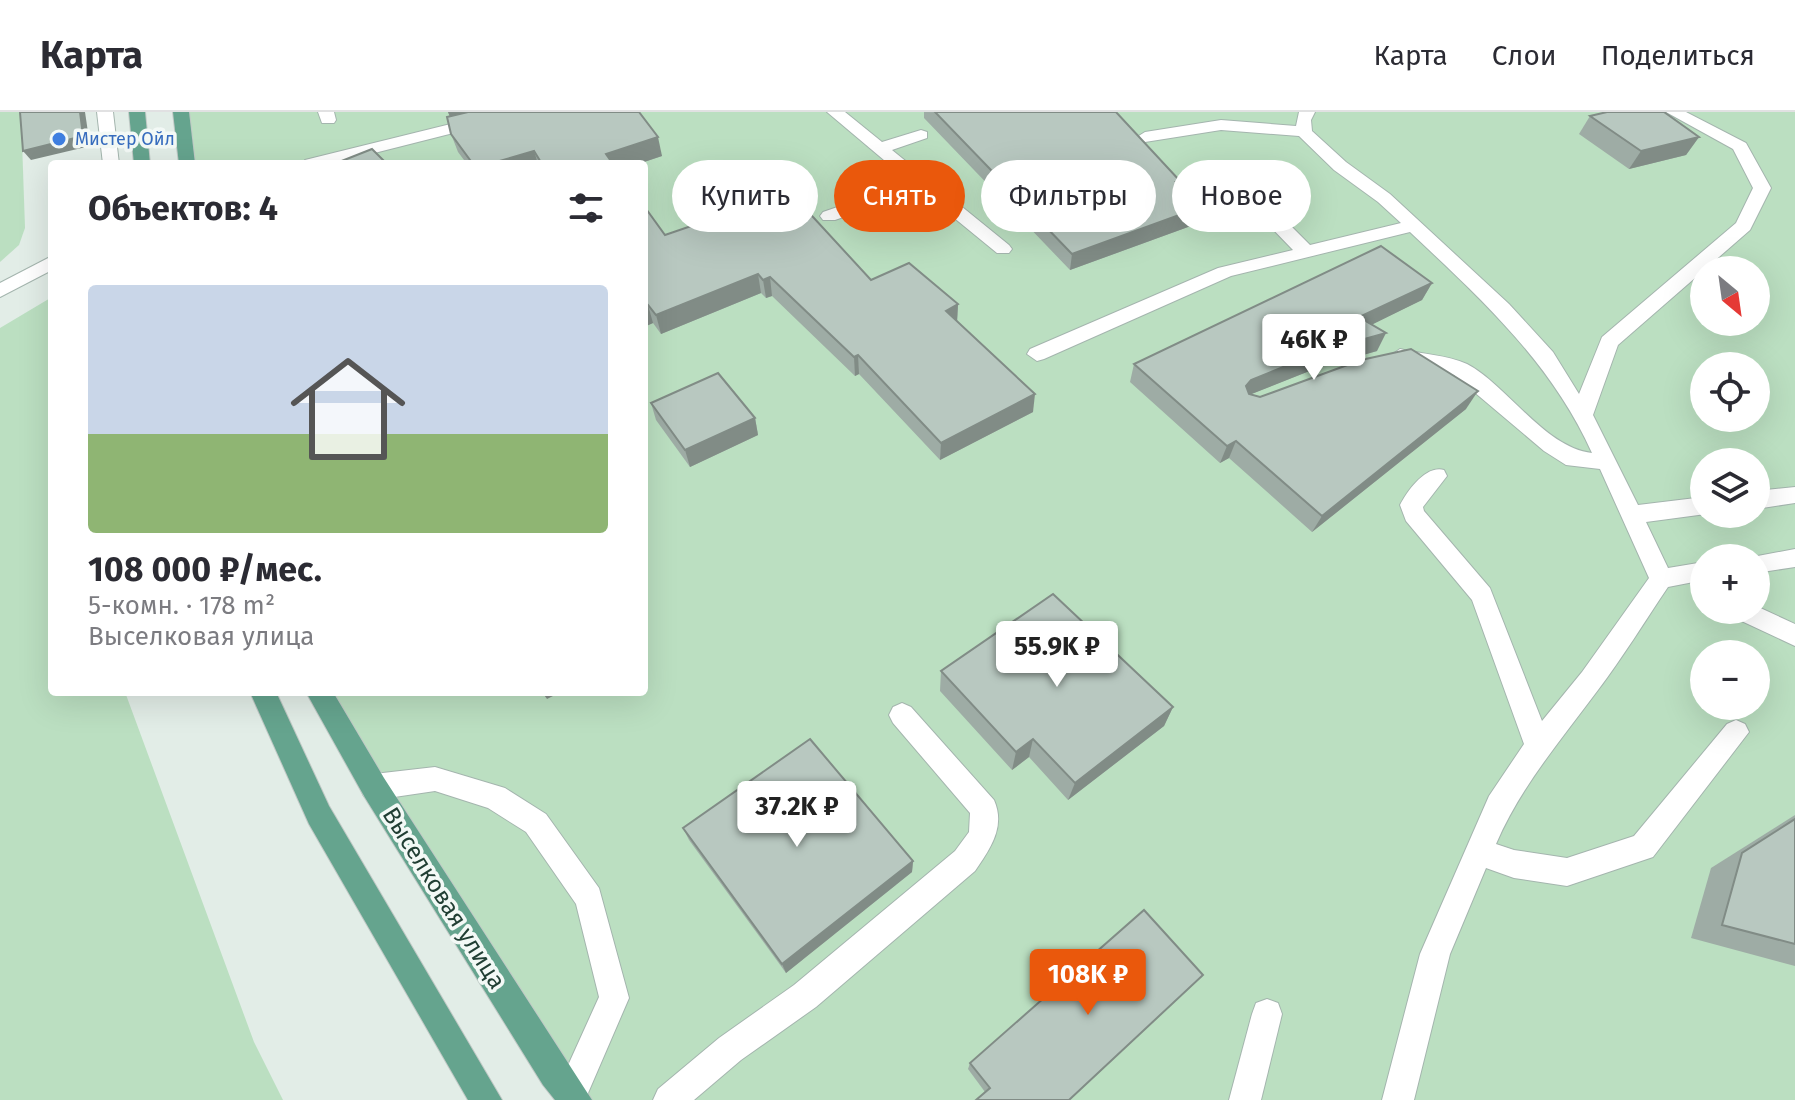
<!DOCTYPE html>
<html lang="ru">
<meta charset="utf-8">
<style>
:root{--surface:#fff;--page:#f7f7f7;--text:#2b2b33;--muted:#7c7c81;--line:#e1e1e2;--accent:#ea580c}
body{margin:0;font-family:"Fira Sans",sans-serif;background:var(--page);color:var(--text);height:100vh;display:flex;flex-direction:column;font-size:30px;white-space:nowrap}
*{box-sizing:border-box;margin:0}
p{font-size:26px;color:var(--muted)}
.icon{flex:none;width:44px;height:44px;fill:none;stroke:currentColor;stroke-width:2;stroke-linecap:round;stroke-linejoin:round}
.map{position:relative;flex:1;overflow:hidden}
.side{position:absolute;left:48px;top:48px;width:600px;height:536px;display:flex;flex-direction:column;background:var(--surface);border-radius:8px;box-shadow:0 8px 32px #0002}
.side>*{flex:none}
.hud{position:absolute;left:672px;top:48px;width:760px;height:72px;display:flex;gap:16px}
.needle{width:52px;rotate:151deg}
.fabs{position:absolute;left:1690px;top:144px;display:grid;gap:16px}
.fabs a{display:grid;place-items:center;width:80px;height:80px;border-radius:50%;background:var(--surface);box-shadow:0 8px 32px #0002;font-size:40px}
.price{position:absolute;translate:-50% -68px;padding:0 18px;border-radius:8px;background:#fff;color:#222;font-size:26px;line-height:52px;filter:drop-shadow(0 2px 4px #0008)}
.price::after{content:'';position:absolute;left:50%;top:48px;width:24px;height:18px;margin-left:-12px;background:inherit;clip-path:polygon(0 0,100% 0,50% 100%)}
.price.active{background:var(--accent);color:#fff}
ul{padding:0;list-style:none}
li{display:grid;align-content:center;gap:16px;height:424px;padding:0 40px}
li span{display:grid;place-items:center;height:248px;border-radius:8px;color:#555}
li>.icon{margin-inline-start:auto}
span .icon{width:144px;height:144px;fill:#fffc;stroke-width:1}
li b{font-size:34px}
h2{display:flex;justify-content:space-between;align-items:center;height:96px;padding:0 40px;font-size:34px}
.pill{padding:0 28px;border-radius:36px;background:var(--surface);box-shadow:0 8px 32px #0002;font-size:28px;line-height:72px}
.pill.active{background:var(--accent);color:#fff}
header{display:flex;align-items:center;gap:48px;box-sizing:border-box;height:112px;padding:0 40px;background:var(--surface);border-bottom:2px solid var(--line)}
header strong{font-size:38px}
nav{display:flex;gap:44px;margin-inline-start:auto;font-size:28px}
.map>svg:first-child{display:block}
</style>
<header>
<strong>Карта</strong>
<nav><a>Карта</a><a>Слои</a><a>Поделиться</a></nav>
</header>
<div class="map">
<svg width="1795" height="988" viewBox="0 0 1795 988">
<rect width="100%" height="100%" fill="#e2ede7"/>
<g fill="#bbdfc1" fill-rule="evenodd">
<path d="M 0,0 L 21,0 L 25,116 L 19,133 L 0,150 Z"/>
<path d="M 187,0 L 1795,0 L 1795,988 L 579,988 L 329,580 L 644,580 L 644,52 L 193,52 ZM 1704,158 L 1756,158 L 1756,210 L 1704,210 ZM 1704,254 L 1756,254 L 1756,306 L 1704,306 ZM 1704,350 L 1756,350 L 1756,402 L 1704,402 ZM 1704,446 L 1756,446 L 1756,498 L 1704,498 ZM 1704,542 L 1756,542 L 1756,594 L 1704,594 Z"/>
<path d="M 52,185 L 52,580 L 125,580 L 254,930 L 283,988 L 0,988 L 0,216 Z"/>
</g>
<g fill="none" stroke-linecap="round" stroke-linejoin="round">
<g stroke="#a4b5ae" stroke-width="2">
<g id="lane">
<path d="M 97,0 L 113,0 L 119,52 L 103,52 Z"/>
<path d="M 318,0 L 334,0 L 336,8 L 334,11 L 322,11 Z"/>
<path d="M 827,0 L 845,0 L 882,30 L 921,18 L 927,20 L 927,26 L 892,38 L 1009,133 L 1012,137 L 1009,141 L 997,141 L 920,78 L 835,108 L 823,108 L 820,104 L 823,100 L 910,70 Z"/>
<path d="M 1299,0 L 1315,0 L 1311,8 L 1312,19 L 1346,50 L 1390,82 L 1509,192 L 1553,240 L 1579,282 L 1602,225 L 1736,111 L 1753,76 L 1733,37 L 1666,0 L 1686,0 L 1746,31 L 1771,76 L 1750,118 L 1618,233 L 1593,303 L 1638,393 L 1704,385 L 1706,402 L 1646,410 L 1668,456 L 1704,450 L 1704,468 L 1668,475 C 1645,509 1623,545 1598,578 C 1561,628 1521,674 1496,732 L 1514,738 L 1567,746 L 1634,724 L 1727,612 L 1736,608 L 1745,612 L 1749,620 L 1653,745 L 1567,774 L 1514,766 L 1486,756 L 1450,842 L 1414,988 L 1382,988 L 1420,842 L 1489,684 L 1524,632 L 1472,488 L 1406,409 L 1400,393 C 1408,378 1426,353 1444,358 L 1447,364 L 1423,395 L 1424,399 L 1490,476 L 1542,609 L 1582,560 L 1649,466 L 1600,357 L 1566,353 L 1544,339 L 1454,263 L 1393,249 L 1390,244 L 1400,237 C 1420,242 1448,243 1467,252 C 1507,273 1545,336 1592,341 C 1551,250 1481,187 1410,120 L 1231,164 L 1044,247 L 1037,249 L 1027,242 L 1030,237 L 1218,156 L 1293,138 L 1235,78 L 1232,74 L 1235,70 L 1247,70 L 1310,133 L 1401,111 L 1378,90 L 1334,58 L 1299,24 L 1221,18 L 1145,30 L 1137,25 L 1145,20 L 1221,8 L 1296,14 Z"/>
<path d="M 475,6 L 481,8 L 481,14 L 331,52 L 303,52 L 305,48 Z"/>
<path d="M 52,144 L 52,158 L 0,185 L 0,171 Z"/>
<path d="M 1795,375 L 1795,391 L 1756,397 L 1756,379 Z"/>
<path d="M 1795,437 L 1795,455 L 1756,461 L 1756,446 L 1747,446 Z"/>
<path d="M 1756,494 L 1795,512 L 1795,534 L 1733,505 L 1730,498 L 1756,498 Z"/>
<path d="M 902,591 L 911,595 L 994,688 C 1006,715 990,737 975,759 L 816,895 L 741,948 L 694,988 L 653,988 L 658,977 L 719,926 L 794,873 L 955,739 L 969,720 L 970,701 L 893,611 L 889,603 L 893,595 Z"/>
<path d="M 435,655 L 505,676 L 546,702 L 599,776 L 629,886 L 585,988 L 559,988 L 556,980 L 599,885 L 576,792 L 526,720 L 488,696 L 435,679 L 374,688 L 364,684 L 360,675 L 364,666 L 374,662 Z"/>
<path d="M 1267,887 L 1278,891 L 1282,902 L 1261,988 L 1229,988 L 1252,902 L 1256,891 Z"/>
</g>
</g>
<g stroke="#c1c9c6" stroke-width="2">
<g id="primary">
<path d="M 129,0 L 145,0 L 150,52 L 134,52 Z"/>
<path d="M 173,0 L 189,0 L 195,52 L 179,52 Z"/>
<path d="M 250,580 L 276,580 L 329,694 L 502,988 L 468,988 L 309,712 Z"/>
<path d="M 306,580 L 333,580 L 384,666 L 592,988 L 555,988 L 543,973 L 364,684 Z"/>
</g>
</g>
<use href="#lane" fill="#fff" fill-rule="evenodd"/>
<use href="#primary" fill="#65a48e" fill-rule="evenodd"/>
</g>
<g fill="#9eaca5">
<path d="M 448,0 L 639,0 L 662,44 L 638,52 L 467,52 L 458,40 L 451,22 L 450,5 Z"/>
<path d="M 924,0 L 1116,0 L 1180,69 L 1179,73 L 1204,94 L 1199,111 L 1070,158 L 924,6 Z"/>
<path d="M 1590,4 L 1699,25 L 1686,43 L 1629,57 L 1579,22 Z"/>
<path d="M 644,94 L 665,123 L 871,168 L 958,192 L 957,209 L 1033,300 L 940,348 L 859,262 L 855,264 L 772,184 L 766,186 L 761,181 L 661,222 L 653,211 L 644,215 Z"/>
<path d="M 1432,171 L 1422,188 L 1372,212 L 1377,239 L 1317,256 L 1251,282 L 1260,285 L 1466,297 L 1312,420 L 1229,346 L 1220,351 L 1130,270 L 1134,252 Z"/>
<path d="M 651,291 L 755,306 L 758,323 L 690,355 L 656,308 Z"/>
<path d="M 941,559 L 1173,595 L 1164,614 L 1068,688 L 1029,645 L 1012,658 L 940,579 Z"/>
<path d="M 1795,703 L 1795,854 L 1691,826 L 1711,756 Z"/>
<path d="M 683,716 L 913,749 L 912,760 L 786,861 L 689,728 Z"/>
<path d="M 1203,863 L 985,980 L 968,957 L 970,951 Z"/>
</g>
<g fill="#818c86">
<path d="M 80,0 L 85,0 L 90,34 L 31,48 L 23,39 Z"/>
<path d="M 448,0 L 473,0 L 452,9 Z"/>
<path d="M 658,25 L 662,44 L 638,52 L 609,52 L 606,42 Z"/>
<path d="M 1699,25 L 1686,43 L 1629,57 L 1641,39 Z"/>
<path d="M 534,39 L 538,52 L 489,52 Z"/>
<path d="M 1204,94 L 1199,111 L 1070,158 L 1072,142 Z"/>
<path d="M 758,162 L 761,181 L 661,222 L 656,203 Z"/>
<path d="M 770,165 L 772,184 L 766,186 L 763,168 Z"/>
<path d="M 1432,171 L 1422,188 L 1351,223 L 1359,205 Z"/>
<path d="M 958,192 L 957,211 L 946,199 Z"/>
<path d="M 648,193 L 653,211 L 644,215 L 644,194 Z"/>
<path d="M 1386,221 L 1377,239 L 1317,256 L 1244,285 L 1246,274 L 1251,268 L 1325,238 Z"/>
<path d="M 858,243 L 859,262 L 855,264 L 854,245 Z"/>
<path d="M 1478,279 L 1466,297 L 1312,420 L 1322,404 Z"/>
<path d="M 1035,282 L 1033,300 L 940,348 L 941,331 Z"/>
<path d="M 755,306 L 758,323 L 690,355 L 685,338 Z"/>
<path d="M 1236,329 L 1229,346 L 1220,351 L 1227,334 Z"/>
<path d="M 542,580 L 561,580 L 547,587 Z"/>
<path d="M 1173,595 L 1164,614 L 1068,688 L 1075,671 Z"/>
<path d="M 1033,627 L 1029,645 L 1012,658 L 1016,640 Z"/>
<path d="M 913,749 L 912,760 L 786,861 L 782,852 Z"/>
</g>
<g fill="#b8c8c0" stroke="#818c86" stroke-width="2">
<path d="M 20,0 L 80,0 L 83,24 L 23,39 Z"/>
<path d="M 468,0 L 639,0 L 658,25 L 606,42 L 613,52 L 542,52 L 534,39 L 489,52 L 473,52 L 451,22 L 447,5 Z"/>
<path d="M 935,0 L 1116,0 L 1180,69 L 1176,70 L 1204,94 L 1072,142 Z"/>
<path d="M 1607,0 L 1664,0 L 1699,25 L 1641,39 L 1590,4 Z"/>
<path d="M 372,37 L 387,52 L 394,50 L 395,52 L 334,52 Z"/>
<path d="M 790,80 L 871,168 L 909,151 L 958,192 L 946,199 L 1035,282 L 941,331 L 858,243 L 854,245 L 770,165 L 763,168 L 758,162 L 656,203 L 648,193 L 644,194 L 644,94 L 665,123 Z"/>
<path d="M 1381,134 L 1432,171 L 1359,205 L 1386,221 L 1325,238 L 1251,268 L 1246,274 L 1249,282 L 1260,285 L 1361,248 L 1411,237 L 1478,279 L 1322,404 L 1236,329 L 1227,334 L 1134,252 Z"/>
<path d="M 718,261 L 755,306 L 685,338 L 651,291 Z"/>
<path d="M 1053,482 L 1173,595 L 1075,671 L 1033,627 L 1016,640 L 941,559 Z"/>
<path d="M 810,627 L 913,749 L 782,852 L 683,716 Z"/>
<path d="M 1795,707 L 1795,832 L 1722,813 L 1742,741 Z"/>
<path d="M 1144,798 L 1203,863 L 1069,988 L 976,988 L 990,976 L 970,951 Z"/>
</g>
<circle fill="#3f7fe0" stroke="#f3f9f6" stroke-width="3" cx="59" cy="27" r="8"/>
<g text-anchor="middle" stroke-width="7" stroke-linejoin="round" paint-order="stroke">
<g font-size="18" fill="#366cbe" stroke="#f3f9f6" text-anchor="start">
<text x="75" y="33">Мистер Ойл</text>
</g>
<g font-size="24" fill="#213f34" stroke="#f3f9f6">
<text transform="translate(444 786) rotate(58)" y="8">Выселковая улица</text>
</g>
</g>
</svg>
<div class="fabs">
<a><svg class="needle" viewBox="-14 -14 28 28"><path d="M0-13l5 13h-10z" fill="#e53935"/><path d="M0 13l5-13h-10z" fill="#7c7c81"/></svg></a>
<a><svg class="icon" aria-label="locate" viewBox="0 0 24 24"><circle cx="12" cy="12" r="6"/><path d="M12 2v4M12 18v4M2 12h4M18 12h4"/></svg></a>
<a><svg class="icon" aria-label="layers" viewBox="0 0 24 24"><path d="M12 4l9 5-9 5-9-5zM3 14l9 5 9-5"/></svg></a>
<a>+</a>
<a>−</a>
</div>
<b class="price" style="left:1314px;top:270px">46K ₽</b>
<b class="price" style="left:1057px;top:577px">55.9K ₽</b>
<b class="price" style="left:797px;top:737px">37.2K ₽</b>
<b class="price active" style="left:1088px;top:905px">108K ₽</b>
<div class="hud">
<a class="pill">Купить</a>
<a class="pill active">Снять</a>
<a class="pill">Фильтры</a>
<a class="pill">Новое</a>
</div>
<section class="side">
<h2>Объектов: 4<svg class="icon" aria-label="filters" viewBox="0 0 24 24"><path d="M4 7h16M4 17h16"/><circle cx="9" cy="7" r="2"/><circle cx="15" cy="17" r="2"/></svg></h2>
<ul>
<li><span style="background:linear-gradient(#c9d6e8 60%,#8fb573 0)"><svg class="icon" aria-label="home" viewBox="0 0 24 24"><path d="M3 11l9-7 9 7M6 9v11h12V9"/></svg></span><div><b>108 000 ₽/мес.</b><p>5-комн. · 178 m²</p><p>Выселковая улица</p></div></li>
</ul>
</section>
</div>
